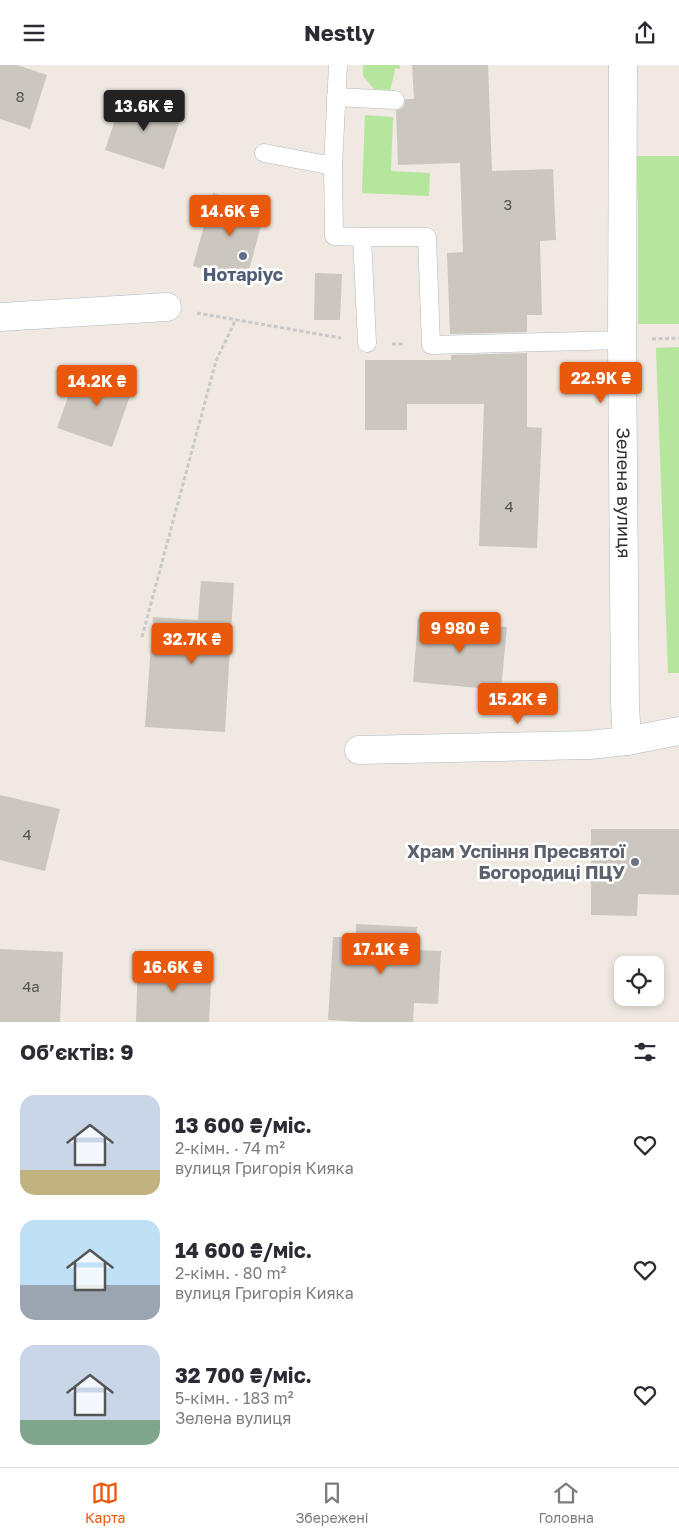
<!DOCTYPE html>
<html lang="uk">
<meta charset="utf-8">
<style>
:root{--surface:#fff;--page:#f2f2f3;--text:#2b2b33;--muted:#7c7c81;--line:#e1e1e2;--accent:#ea580c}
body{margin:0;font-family:"Golos Text",sans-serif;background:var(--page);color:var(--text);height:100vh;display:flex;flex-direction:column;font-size:19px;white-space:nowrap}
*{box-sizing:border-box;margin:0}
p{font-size:16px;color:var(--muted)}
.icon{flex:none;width:28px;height:28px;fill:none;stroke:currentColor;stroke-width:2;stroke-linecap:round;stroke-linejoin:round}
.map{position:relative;height:957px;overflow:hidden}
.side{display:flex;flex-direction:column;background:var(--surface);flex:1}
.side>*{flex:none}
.buttons{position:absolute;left:614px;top:891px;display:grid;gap:10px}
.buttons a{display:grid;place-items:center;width:50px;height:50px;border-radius:10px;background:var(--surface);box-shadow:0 2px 8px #0003;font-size:25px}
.price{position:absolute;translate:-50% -42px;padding:0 11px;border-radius:5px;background:var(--accent);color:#fff;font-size:16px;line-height:32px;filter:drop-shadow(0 1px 2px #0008)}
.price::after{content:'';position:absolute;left:50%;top:30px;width:15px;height:11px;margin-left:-8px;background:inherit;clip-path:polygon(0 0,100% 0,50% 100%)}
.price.on{background:#222;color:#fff}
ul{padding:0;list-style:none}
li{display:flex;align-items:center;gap:15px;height:125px;padding:0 20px}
li span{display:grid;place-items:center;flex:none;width:140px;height:100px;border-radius:15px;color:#555}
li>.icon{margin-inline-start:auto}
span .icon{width:60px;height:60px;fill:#fffc;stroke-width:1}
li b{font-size:21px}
h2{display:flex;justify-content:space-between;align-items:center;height:60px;padding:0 20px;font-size:21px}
header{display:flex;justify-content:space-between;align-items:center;height:65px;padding:0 20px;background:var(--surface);font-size:22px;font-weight:700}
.dock{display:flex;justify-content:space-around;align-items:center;height:70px;border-top:1px solid var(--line);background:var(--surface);font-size:14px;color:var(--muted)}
.dock a{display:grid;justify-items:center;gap:2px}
.dock .on{color:var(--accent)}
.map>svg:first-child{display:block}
</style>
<header><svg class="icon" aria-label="menu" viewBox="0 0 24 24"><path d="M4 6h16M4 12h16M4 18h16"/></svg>Nestly<svg class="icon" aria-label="share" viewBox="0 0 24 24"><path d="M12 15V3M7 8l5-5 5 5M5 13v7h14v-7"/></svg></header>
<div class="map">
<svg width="679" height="957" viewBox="0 0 679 957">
<rect width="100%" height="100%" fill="#efe9e1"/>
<g fill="#b6e59e">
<path d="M 363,0 L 400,0 L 400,4 L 395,3 L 394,10 L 390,25 L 374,24 L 363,11 Z"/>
<path d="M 365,50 L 393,52 L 391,106 L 430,108 L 429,131 L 362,128 Z"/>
<path d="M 637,91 L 679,91 L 679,259 L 638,259 L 638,141 L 636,100 L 637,100 Z"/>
<path d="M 679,282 L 679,608 L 668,608 L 656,283 Z"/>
</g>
<g fill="#cbc7bf">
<path d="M 0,0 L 17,0 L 47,10 L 30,64 L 0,54 Z"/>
<path d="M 412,0 L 488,0 L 492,106 L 553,104 L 556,175 L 540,176 L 542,250 L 527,250 L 527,267 L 450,269 L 447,188 L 463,187 L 460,98 L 398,100 L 396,45 L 400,44 L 404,41 L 405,34 L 414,34 Z"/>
<path d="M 123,30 L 182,49 L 164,104 L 105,85 Z"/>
<path d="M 213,128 L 266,142 L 246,216 L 193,201 Z"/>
<path d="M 315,208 L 342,209 L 340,255 L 314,255 Z"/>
<path d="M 527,288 L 527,362 L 542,363 L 537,483 L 479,481 L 484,339 L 407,339 L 407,365 L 365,365 L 365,295 L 451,295 L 451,290 Z"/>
<path d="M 97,303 L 135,317 L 112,382 L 57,363 L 75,312 L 91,318 Z"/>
<path d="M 201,516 L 234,518 L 225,667 L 145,662 L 153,552 L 198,555 Z"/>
<path d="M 418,554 L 507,562 L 501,625 L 413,617 Z"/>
<path d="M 0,730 L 60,744 L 45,806 L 0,795 Z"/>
<path d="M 591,764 L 679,764 L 679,830 L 638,829 L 637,851 L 591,850 Z"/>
<path d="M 356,859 L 417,862 L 415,885 L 441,886 L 438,939 L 414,938 L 413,957 L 362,957 L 328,955 L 333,872 L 356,872 Z"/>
<path d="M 0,884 L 63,887 L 60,957 L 0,957 Z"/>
<path d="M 138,897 L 212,901 L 209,957 L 136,957 Z"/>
</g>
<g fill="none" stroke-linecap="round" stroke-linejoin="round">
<g stroke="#b4b7c1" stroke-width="19">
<g id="lane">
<path d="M 338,0 L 333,101 L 334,171 L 362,172 L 367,278"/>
<path d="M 336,32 L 395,35"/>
<path d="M 264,88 L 333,101"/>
<path d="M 362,172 L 427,172 L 431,280 L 622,275"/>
</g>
</g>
<g stroke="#b4b7c1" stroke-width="29">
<g id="street">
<path id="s1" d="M 623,0 L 622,275 L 625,639 L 627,676"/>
<path d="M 0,252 L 167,242"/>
<path d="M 359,685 L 589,680 L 627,676 L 679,666"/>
</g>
</g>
<g stroke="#c9c9c9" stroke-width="3" stroke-dasharray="4 2.5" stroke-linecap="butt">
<path d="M 197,248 L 341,273"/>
<path d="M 652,274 L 679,273"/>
<path d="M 392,279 L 405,279"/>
<path d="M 142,572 L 216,296 L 236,254"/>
</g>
<use href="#lane" stroke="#fff" stroke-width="18"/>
<use href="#street" stroke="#fff" stroke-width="28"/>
</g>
<circle fill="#5c6f8a" stroke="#fff" stroke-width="2" cx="243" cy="191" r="5"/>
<circle fill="#6b7280" stroke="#fff" stroke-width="2" cx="635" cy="797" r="5"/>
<g text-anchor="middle" stroke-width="5" stroke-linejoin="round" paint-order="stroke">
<g font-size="15" fill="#555452">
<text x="20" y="37">8</text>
<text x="508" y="145">3</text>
<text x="509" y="447">4</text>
<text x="27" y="775">4</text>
<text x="31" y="927">4а</text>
</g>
<g font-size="18" font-weight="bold" fill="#4e5e75" stroke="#fff">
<text x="243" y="216">Нотаріус</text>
</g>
<g font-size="18" fill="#2e2e2e" stroke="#fff">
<text dy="6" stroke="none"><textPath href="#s1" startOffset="428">Зелена вулиця</textPath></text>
</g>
<g font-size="18" font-weight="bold" fill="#5b616d" stroke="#fff" text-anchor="end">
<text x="625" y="793">Храм Успіння Пресвятої<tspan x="625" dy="21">Богородиці ПЦУ</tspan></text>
</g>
</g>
</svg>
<div class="buttons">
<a><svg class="icon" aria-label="locate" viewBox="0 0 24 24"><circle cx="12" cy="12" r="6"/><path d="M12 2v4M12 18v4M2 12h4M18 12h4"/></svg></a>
</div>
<b class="price on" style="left:144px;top:67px">13.6K ₴</b>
<b class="price" style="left:230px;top:172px">14.6K ₴</b>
<b class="price" style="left:601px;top:339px">22.9K ₴</b>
<b class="price" style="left:97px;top:342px">14.2K ₴</b>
<b class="price" style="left:460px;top:589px">9 980 ₴</b>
<b class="price" style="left:192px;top:600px">32.7K ₴</b>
<b class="price" style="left:518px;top:660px">15.2K ₴</b>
<b class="price" style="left:381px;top:910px">17.1K ₴</b>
<b class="price" style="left:173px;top:928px">16.6K ₴</b>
</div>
<section class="side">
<h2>Об’єктів: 9<svg class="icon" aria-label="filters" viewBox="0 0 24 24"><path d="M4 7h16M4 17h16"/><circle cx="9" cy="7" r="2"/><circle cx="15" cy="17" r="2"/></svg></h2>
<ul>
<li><span style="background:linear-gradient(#c9d6e8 75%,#c2b280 0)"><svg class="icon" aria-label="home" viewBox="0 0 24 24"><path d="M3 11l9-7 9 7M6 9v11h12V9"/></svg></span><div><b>13 600 ₴/міс.</b><p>2-кімн. · 74 m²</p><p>вулиця Григорія Кияка</p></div><svg class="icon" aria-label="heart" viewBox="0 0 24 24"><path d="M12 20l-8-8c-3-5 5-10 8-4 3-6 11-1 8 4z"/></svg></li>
<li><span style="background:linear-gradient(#bfe0f5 65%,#9aa5b1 0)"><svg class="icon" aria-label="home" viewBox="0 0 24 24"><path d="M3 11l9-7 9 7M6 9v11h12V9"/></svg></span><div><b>14 600 ₴/міс.</b><p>2-кімн. · 80 m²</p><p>вулиця Григорія Кияка</p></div><svg class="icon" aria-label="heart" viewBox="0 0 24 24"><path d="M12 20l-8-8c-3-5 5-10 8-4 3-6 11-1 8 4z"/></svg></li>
<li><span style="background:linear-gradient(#c9d6e8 75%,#7fa58c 0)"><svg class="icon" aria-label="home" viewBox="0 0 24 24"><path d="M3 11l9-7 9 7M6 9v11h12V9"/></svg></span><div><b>32 700 ₴/міс.</b><p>5-кімн. · 183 m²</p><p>Зелена вулиця</p></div><svg class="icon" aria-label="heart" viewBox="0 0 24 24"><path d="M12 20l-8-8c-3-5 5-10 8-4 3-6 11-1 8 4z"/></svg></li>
</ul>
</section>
<nav class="dock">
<a class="on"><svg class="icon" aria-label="map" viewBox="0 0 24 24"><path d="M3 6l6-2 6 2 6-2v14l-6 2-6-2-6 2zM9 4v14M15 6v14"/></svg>Карта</a>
<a><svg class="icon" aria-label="saved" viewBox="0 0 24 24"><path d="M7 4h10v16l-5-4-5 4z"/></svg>Збережені</a>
<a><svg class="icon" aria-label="home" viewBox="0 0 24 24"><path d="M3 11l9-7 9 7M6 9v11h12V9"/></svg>Головна</a>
</nav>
